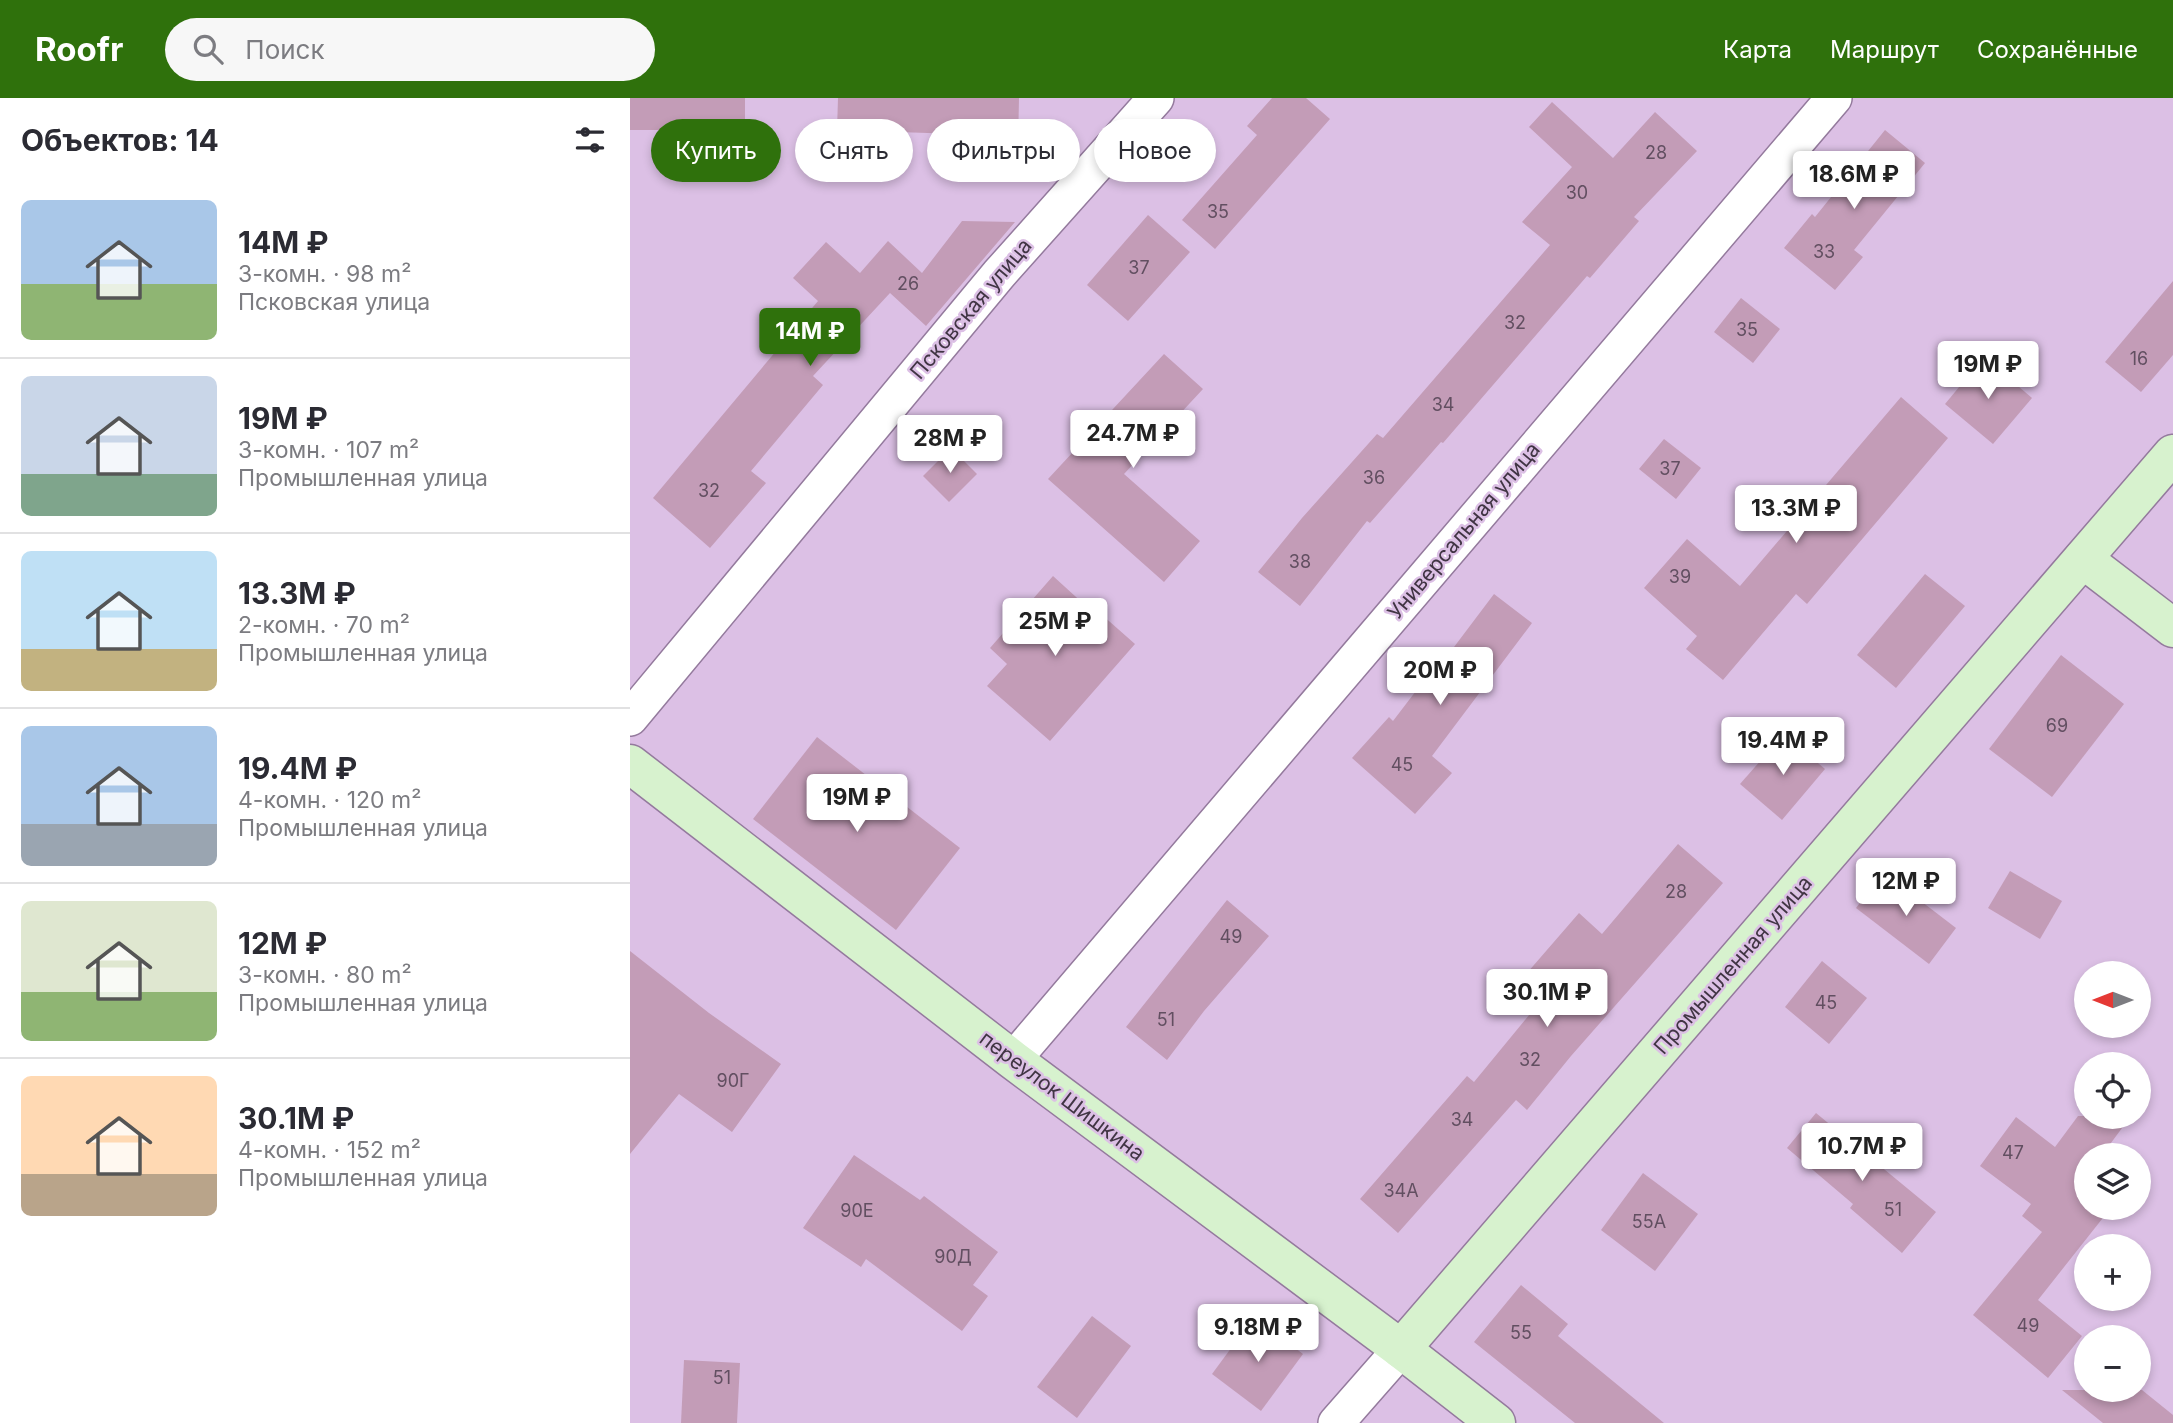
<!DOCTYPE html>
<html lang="ru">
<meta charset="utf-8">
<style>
:root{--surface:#fff;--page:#f7f7f7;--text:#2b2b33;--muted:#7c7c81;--line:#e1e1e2;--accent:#2f710c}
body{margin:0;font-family:Inter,sans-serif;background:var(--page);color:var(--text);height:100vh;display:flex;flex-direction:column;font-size:26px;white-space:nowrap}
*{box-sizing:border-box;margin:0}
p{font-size:23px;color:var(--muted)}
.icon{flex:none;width:38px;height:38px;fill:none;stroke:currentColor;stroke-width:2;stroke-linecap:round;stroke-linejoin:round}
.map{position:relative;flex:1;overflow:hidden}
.drawer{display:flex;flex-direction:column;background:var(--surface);width:630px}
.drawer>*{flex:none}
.banner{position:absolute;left:21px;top:21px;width:665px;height:63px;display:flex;gap:14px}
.needle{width:46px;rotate:270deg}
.buttons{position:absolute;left:1444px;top:863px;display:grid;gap:14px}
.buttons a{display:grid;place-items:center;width:77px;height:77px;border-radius:50%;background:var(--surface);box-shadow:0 4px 10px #0003;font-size:35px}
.price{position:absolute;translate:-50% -60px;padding:0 16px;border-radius:7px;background:#fff;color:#222;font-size:23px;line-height:46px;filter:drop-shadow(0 2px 4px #0008)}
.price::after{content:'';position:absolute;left:50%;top:42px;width:21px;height:16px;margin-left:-10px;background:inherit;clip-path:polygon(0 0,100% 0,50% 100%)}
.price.current{background:var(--accent);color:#fff}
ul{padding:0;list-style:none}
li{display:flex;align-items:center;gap:21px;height:175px;padding:0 21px}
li+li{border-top:2px solid var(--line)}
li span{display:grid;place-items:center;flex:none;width:196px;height:140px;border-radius:10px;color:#555}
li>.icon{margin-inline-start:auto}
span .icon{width:84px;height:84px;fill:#fffc;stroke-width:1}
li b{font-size:30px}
h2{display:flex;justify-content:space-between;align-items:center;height:84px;padding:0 21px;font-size:30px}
.pill{padding:0 24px;border-radius:32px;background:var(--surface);box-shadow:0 4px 10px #0003;font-size:24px;line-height:63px}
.pill.current{background:var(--accent);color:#fff}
header{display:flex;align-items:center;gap:42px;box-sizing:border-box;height:98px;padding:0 35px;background:var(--accent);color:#fff}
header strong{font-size:33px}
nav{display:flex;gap:38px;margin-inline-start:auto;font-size:24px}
.search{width:490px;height:63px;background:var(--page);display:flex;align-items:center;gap:18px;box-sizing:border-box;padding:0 24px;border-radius:38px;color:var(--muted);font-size:26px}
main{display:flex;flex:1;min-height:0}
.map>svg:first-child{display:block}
</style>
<header>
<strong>Roofr</strong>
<div class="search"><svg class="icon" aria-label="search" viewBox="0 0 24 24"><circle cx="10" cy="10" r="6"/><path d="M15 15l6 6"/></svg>Поиск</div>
<nav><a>Карта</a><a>Маршрут</a><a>Сохранённые</a></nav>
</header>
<main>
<section class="drawer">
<h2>Объектов: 14<svg class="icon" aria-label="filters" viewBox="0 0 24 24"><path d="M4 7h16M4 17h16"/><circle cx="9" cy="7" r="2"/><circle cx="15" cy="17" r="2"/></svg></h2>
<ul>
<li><span style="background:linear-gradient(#a9c7e8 60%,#8fb573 0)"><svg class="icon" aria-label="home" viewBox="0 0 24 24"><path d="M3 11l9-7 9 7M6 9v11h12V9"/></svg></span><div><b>14M ₽</b><p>3-комн. · 98 m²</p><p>Псковская улица</p></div></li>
<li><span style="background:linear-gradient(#c9d6e8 70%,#7fa58c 0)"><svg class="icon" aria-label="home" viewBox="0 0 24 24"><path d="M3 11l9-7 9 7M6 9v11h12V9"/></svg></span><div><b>19M ₽</b><p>3-комн. · 107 m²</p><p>Промышленная улица</p></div></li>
<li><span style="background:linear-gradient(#bfe0f5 70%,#c2b280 0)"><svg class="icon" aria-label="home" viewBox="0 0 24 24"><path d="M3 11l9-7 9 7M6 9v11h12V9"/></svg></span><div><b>13.3M ₽</b><p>2-комн. · 70 m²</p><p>Промышленная улица</p></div></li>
<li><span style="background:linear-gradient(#a9c7e8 70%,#9aa5b1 0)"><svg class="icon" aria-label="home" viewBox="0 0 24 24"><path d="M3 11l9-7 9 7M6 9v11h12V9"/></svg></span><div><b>19.4M ₽</b><p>4-комн. · 120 m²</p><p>Промышленная улица</p></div></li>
<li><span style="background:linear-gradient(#dfe7d0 65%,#8fb573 0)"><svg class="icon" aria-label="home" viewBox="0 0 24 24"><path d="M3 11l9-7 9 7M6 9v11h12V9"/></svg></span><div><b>12M ₽</b><p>3-комн. · 80 m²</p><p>Промышленная улица</p></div></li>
<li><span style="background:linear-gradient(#ffd9b3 70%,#b9a48a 0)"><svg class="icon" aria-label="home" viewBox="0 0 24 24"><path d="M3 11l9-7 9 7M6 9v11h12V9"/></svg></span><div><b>30.1M ₽</b><p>4-комн. · 152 m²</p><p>Промышленная улица</p></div></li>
</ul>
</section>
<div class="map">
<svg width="1543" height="1325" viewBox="0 0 1543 1325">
<rect width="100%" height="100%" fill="#dcc0e5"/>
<g fill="#c39cb7">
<path d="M 0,0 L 115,0 L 115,78 L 61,77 L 61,32 L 0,32 Z"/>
<path d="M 208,0 L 389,0 L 388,48 L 327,46 L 328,36 L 207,32 Z"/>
<path d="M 642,0 L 676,0 L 700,21 L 585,151 L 552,122 L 627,37 L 617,28 Z"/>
<path d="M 922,4 L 983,60 L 1025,14 L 1067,53 L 1004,119 L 1009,123 L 960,180 L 957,178 L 813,345 L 811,344 L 740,425 L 737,423 L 670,508 L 628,474 L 672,420 L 747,336 L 753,340 L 920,147 L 892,124 L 942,69 L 899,29 Z"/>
<path d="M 1255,32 L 1295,65 L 1224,152 L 1233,159 L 1205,192 L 1154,150 L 1182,116 L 1185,119 Z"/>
<path d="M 518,117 L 560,154 L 498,223 L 457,187 Z"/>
<path d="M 332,123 L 385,124 L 296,228 L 260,195 L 183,278 L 193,287 L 121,373 L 136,385 L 80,450 L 23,400 L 188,203 L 163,180 L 196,144 L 230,175 L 258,143 L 292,175 Z"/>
<path d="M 1543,183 L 1543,257 L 1511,294 L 1475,264 Z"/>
<path d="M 1111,200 L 1150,231 L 1123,265 L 1084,234 Z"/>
<path d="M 534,256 L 573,291 L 494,376 L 570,443 L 534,484 L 418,381 Z"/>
<path d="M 1354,259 L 1402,300 L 1363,346 L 1315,306 Z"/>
<path d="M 1271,299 L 1318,340 L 1177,506 L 1166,496 L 1093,582 L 1056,551 L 1067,538 L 1014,490 L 1057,441 L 1110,488 Z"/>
<path d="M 1034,341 L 1071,370 L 1046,401 L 1009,371 Z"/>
<path d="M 321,350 L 347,376 L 319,404 L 293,378 Z"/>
<path d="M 1295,476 L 1335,508 L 1266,590 L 1227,557 Z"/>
<path d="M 423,478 L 468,519 L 471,516 L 505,546 L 420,643 L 357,588 L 377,566 L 360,550 Z"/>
<path d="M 864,496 L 902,525 L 802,658 L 822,675 L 785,716 L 722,660 L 759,619 L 763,623 L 818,551 L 821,553 Z"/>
<path d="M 1431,557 L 1494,606 L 1422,699 L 1359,651 Z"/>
<path d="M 1154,636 L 1195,671 L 1152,722 L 1110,686 Z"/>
<path d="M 187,639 L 330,750 L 266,832 L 123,721 Z"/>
<path d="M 1048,746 L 1093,785 L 941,958 L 897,1012 L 886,1002 L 768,1135 L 730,1101 L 837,978 L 844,984 L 918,894 L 897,875 L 949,815 L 972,836 Z"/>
<path d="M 1380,773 L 1432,803 L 1410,841 L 1358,810 Z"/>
<path d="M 1253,774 L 1326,830 L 1299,866 L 1226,810 Z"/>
<path d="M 597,802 L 639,838 L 574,913 L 537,962 L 496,929 Z"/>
<path d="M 0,853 L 79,915 L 151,966 L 102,1034 L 49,996 L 0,1056 Z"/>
<path d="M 1192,863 L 1237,900 L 1199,946 L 1155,909 Z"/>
<path d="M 1186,1015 L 1306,1114 L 1272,1155 L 1220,1110 L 1223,1106 L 1157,1050 Z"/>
<path d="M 1448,1018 L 1501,1018 L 1472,1057 L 1456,1057 L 1456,1079 L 1446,1092 L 1456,1099 L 1456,1110 L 1468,1110 L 1476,1116 L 1408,1202 L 1452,1238 L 1418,1280 L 1343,1217 L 1412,1134 L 1392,1118 L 1401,1106 L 1350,1068 L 1386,1019 L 1425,1049 Z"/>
<path d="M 224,1057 L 290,1102 L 294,1098 L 368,1154 L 343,1187 L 358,1198 L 332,1233 L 236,1161 L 231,1169 L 173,1130 Z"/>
<path d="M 1013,1075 L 1068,1116 L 1025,1173 L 971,1132 Z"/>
<path d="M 891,1187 L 938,1226 L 928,1238 L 1034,1325 L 945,1325 L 844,1244 Z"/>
<path d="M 462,1218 L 501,1248 L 447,1320 L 407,1289 Z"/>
<path d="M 624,1219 L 673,1256 L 631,1313 L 582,1276 Z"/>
<path d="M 54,1262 L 110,1265 L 107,1325 L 51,1325 Z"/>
<path d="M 1432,1292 L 1512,1292 L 1543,1317 L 1543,1325 L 1473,1325 Z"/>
</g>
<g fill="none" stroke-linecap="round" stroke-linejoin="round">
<g stroke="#947a9d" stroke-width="38">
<g id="street">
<path d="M 0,620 L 369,176 L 526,0"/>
<path d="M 383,962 L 1204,0"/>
<path d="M 706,1325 L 771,1251"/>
</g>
</g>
<g stroke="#947a9d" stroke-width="41">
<g id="secondary">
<path d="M 1453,461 L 1543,530"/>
<path d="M 0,666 L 383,962 L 771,1251 L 866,1325"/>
<path d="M 771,1251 L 1543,356"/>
</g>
</g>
<use href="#street" stroke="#fff" stroke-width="35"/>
<use href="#secondary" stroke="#d7f2ce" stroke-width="38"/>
</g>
<g text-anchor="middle" stroke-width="5" stroke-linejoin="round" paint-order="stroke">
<g font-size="18" fill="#624f61">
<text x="1026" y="61">28</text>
<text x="947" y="101">30</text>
<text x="588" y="120">35</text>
<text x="1194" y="160">33</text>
<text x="509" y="176">37</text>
<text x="278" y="192">26</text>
<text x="885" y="231">32</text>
<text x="1117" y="238">35</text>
<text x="1509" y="267">16</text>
<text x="813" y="313">34</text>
<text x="1040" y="377">37</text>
<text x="744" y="386">36</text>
<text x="79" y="399">32</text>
<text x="670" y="470">38</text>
<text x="1050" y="485">39</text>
<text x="1427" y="634">69</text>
<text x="772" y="673">45</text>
<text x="1046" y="800">28</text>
<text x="601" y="845">49</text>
<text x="1196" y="911">45</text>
<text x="536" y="928">51</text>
<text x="900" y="968">32</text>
<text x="103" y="989">90Г</text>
<text x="832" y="1028">34</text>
<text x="1383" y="1061">47</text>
<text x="771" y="1099">34А</text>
<text x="1263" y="1118">51</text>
<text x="227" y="1119">90Е</text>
<text x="1019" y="1130">55А</text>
<text x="323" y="1165">90Д</text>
<text x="1398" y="1234">49</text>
<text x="891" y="1241">55</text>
<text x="92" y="1286">51</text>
</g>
<g font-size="21" fill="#413544" stroke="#dcc0e5">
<text transform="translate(341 211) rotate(-50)" y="7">Псковская улица</text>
<text transform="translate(834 433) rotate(-50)" y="7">Универсальная улица</text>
<text transform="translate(1103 867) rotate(-49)" y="7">Промышленная улица</text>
<text transform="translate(432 998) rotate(37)" y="7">переулок Шишкина</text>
</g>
</g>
</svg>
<div class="buttons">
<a><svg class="needle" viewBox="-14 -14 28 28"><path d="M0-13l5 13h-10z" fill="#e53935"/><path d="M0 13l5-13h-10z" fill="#7c7c81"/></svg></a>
<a><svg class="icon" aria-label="locate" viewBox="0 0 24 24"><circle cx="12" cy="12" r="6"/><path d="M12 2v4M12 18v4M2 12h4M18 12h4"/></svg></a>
<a><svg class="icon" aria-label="layers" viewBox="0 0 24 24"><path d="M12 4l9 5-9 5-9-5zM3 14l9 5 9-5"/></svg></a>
<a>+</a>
<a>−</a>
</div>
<b class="price" style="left:1224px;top:113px">18.6M ₽</b>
<b class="price current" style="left:180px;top:270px">14M ₽</b>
<b class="price" style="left:1358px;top:303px">19M ₽</b>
<b class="price" style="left:503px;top:372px">24.7M ₽</b>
<b class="price" style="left:320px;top:377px">28M ₽</b>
<b class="price" style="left:1166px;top:447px">13.3M ₽</b>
<b class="price" style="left:425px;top:560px">25M ₽</b>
<b class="price" style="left:810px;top:609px">20M ₽</b>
<b class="price" style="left:1153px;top:679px">19.4M ₽</b>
<b class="price" style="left:227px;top:736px">19M ₽</b>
<b class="price" style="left:1276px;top:820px">12M ₽</b>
<b class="price" style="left:917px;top:931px">30.1M ₽</b>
<b class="price" style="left:1232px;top:1085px">10.7M ₽</b>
<b class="price" style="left:628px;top:1266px">9.18M ₽</b>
<div class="banner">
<a class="pill current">Купить</a>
<a class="pill">Снять</a>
<a class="pill">Фильтры</a>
<a class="pill">Новое</a>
</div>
</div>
</main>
